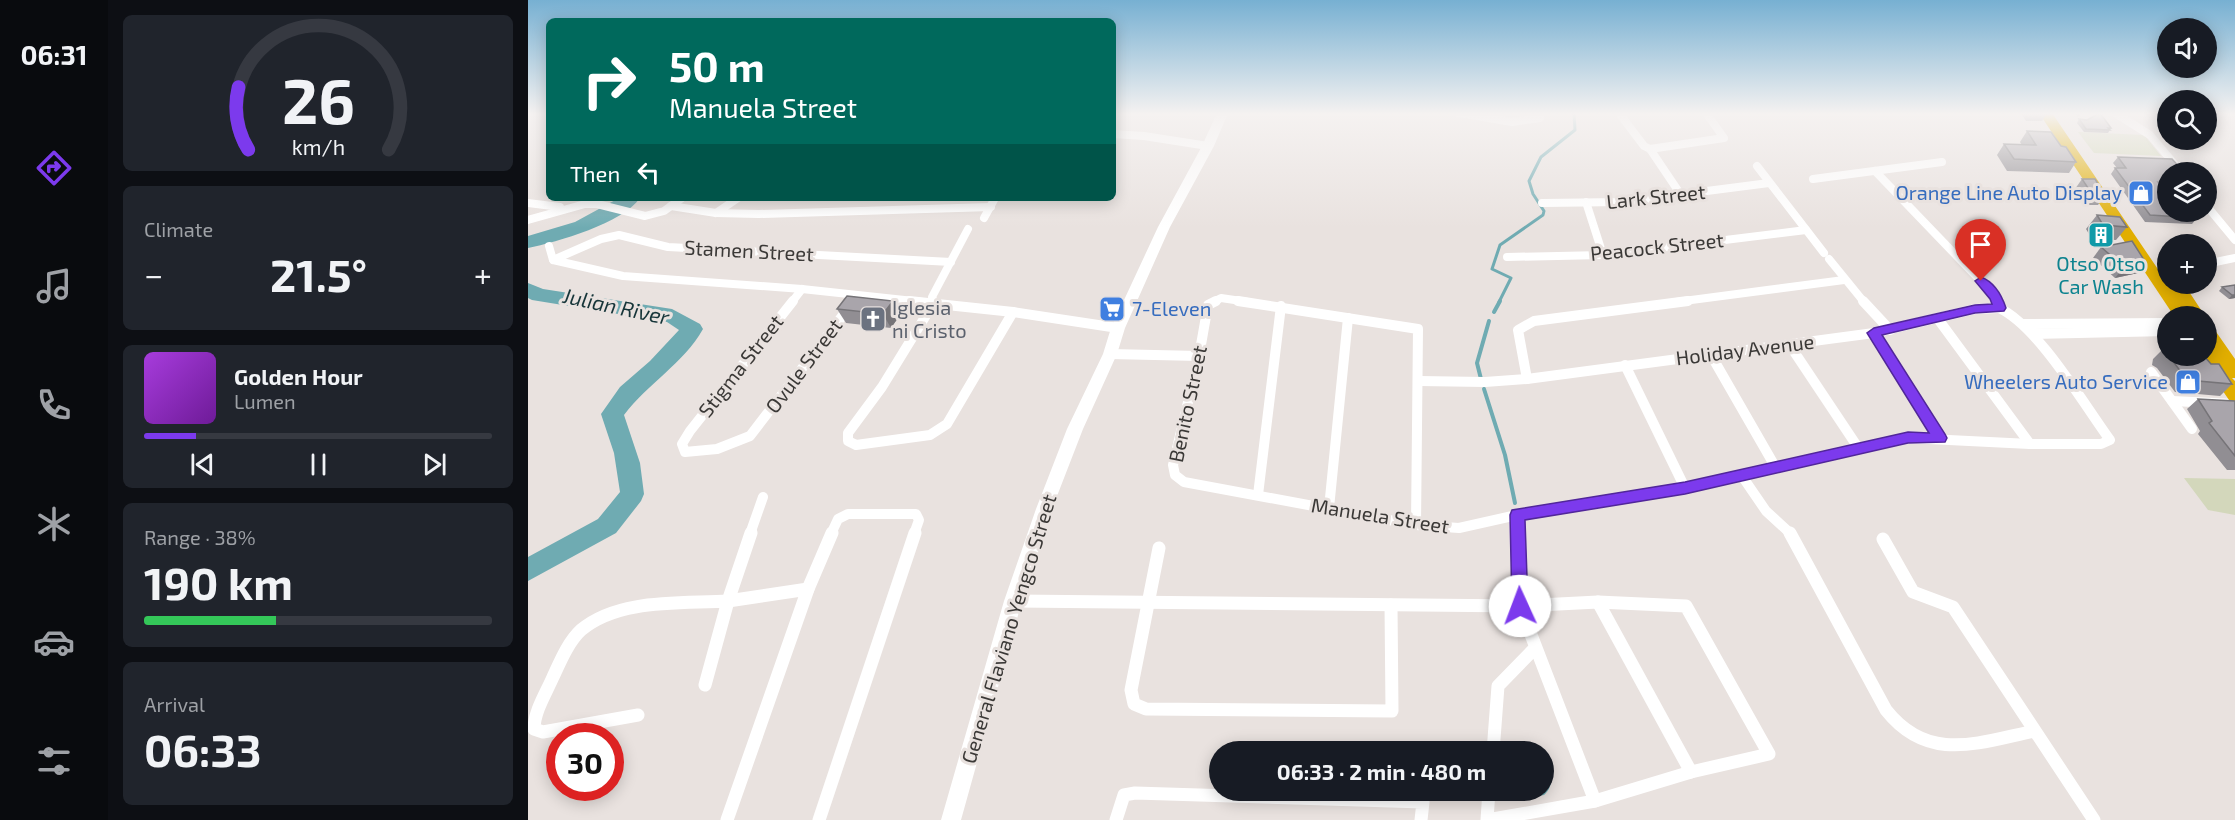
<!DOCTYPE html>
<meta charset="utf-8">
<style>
body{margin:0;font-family:"Exo 2",sans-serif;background:#20242c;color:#f1f3f6;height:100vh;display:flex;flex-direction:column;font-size:22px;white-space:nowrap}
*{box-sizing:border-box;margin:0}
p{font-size:20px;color:#9ea1a6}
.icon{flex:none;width:33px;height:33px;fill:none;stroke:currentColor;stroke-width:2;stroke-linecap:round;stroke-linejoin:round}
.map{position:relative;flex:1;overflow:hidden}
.side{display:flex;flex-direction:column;gap:15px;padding:15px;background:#0d0f14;width:420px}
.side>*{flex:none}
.top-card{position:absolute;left:18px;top:18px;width:570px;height:183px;border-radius:9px;box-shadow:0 3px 15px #0003;background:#00695c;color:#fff;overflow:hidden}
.fabs{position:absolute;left:1629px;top:18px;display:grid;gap:12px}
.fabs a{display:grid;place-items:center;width:60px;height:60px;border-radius:50%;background:#171b24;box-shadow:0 3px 15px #0003;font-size:30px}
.speed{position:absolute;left:18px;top:723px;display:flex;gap:12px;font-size:30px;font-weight:700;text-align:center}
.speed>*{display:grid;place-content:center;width:78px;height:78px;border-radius:50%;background:#171b24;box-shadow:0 3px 15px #0003;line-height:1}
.speed .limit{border:9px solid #d22;background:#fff;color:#111}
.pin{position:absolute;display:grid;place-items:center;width:51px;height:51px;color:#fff;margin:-62px -26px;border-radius:50% 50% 50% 0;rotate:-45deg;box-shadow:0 0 6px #0007}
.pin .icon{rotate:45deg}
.me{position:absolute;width:66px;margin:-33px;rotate:358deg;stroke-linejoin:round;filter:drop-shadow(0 0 4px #0008)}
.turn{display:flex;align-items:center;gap:21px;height:126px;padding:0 24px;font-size:27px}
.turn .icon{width:78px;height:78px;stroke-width:2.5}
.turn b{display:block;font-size:42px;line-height:51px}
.then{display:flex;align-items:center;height:57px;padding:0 24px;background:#0003;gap:12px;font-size:22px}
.big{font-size:45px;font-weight:700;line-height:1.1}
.side .tile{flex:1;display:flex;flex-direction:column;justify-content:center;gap:9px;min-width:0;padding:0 21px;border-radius:9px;background:#20242c}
.side .dial{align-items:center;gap:0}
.dial svg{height:156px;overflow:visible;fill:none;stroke:#363941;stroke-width:7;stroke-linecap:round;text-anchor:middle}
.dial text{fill:#f1f3f6;stroke:none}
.song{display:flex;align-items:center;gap:18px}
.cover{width:72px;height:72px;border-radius:9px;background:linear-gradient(135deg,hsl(280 70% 55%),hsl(280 70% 35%))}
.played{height:6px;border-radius:3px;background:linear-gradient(90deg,#7c3aed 15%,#363941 15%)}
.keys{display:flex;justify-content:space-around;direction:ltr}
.heat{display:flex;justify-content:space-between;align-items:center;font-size:33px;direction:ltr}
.charge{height:9px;border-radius:4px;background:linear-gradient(90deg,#34c759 38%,#363941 0)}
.trip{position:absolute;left:681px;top:741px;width:345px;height:60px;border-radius:30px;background:#171b24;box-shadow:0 3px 15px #0003;font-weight:700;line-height:60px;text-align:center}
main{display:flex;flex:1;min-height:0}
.menu{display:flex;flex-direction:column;width:108px;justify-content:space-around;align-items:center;background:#090b0e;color:#9ea1a6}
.menu .icon{width:42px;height:42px}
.menu .active{color:#7c3aed}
.menu b{font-size:27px;color:#f1f3f6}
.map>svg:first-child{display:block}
</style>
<main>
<nav class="menu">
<b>06:31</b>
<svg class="icon active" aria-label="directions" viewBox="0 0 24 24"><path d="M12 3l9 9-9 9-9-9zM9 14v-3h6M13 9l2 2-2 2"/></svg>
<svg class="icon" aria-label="music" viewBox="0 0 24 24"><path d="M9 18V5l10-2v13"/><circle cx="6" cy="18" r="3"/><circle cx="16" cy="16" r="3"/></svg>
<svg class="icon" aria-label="phone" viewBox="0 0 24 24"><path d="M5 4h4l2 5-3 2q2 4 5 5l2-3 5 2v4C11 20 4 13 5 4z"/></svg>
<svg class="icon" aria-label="climate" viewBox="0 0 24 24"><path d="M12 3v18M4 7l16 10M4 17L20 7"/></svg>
<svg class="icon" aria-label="car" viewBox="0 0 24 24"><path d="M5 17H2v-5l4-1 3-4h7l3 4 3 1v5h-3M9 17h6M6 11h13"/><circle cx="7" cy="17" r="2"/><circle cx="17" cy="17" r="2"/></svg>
<svg class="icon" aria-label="filters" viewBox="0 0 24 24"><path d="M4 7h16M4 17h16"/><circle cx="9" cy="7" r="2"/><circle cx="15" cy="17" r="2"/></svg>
</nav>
<section class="side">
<div class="tile dial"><svg viewBox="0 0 100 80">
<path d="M14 69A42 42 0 1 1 86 69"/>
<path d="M14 69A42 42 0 0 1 9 37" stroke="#7c3aed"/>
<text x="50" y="56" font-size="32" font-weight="700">26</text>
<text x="50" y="72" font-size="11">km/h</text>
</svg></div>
<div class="tile"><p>Climate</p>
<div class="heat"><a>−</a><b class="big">21.5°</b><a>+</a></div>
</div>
<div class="tile">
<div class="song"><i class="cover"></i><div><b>Golden Hour</b><p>Lumen</p></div></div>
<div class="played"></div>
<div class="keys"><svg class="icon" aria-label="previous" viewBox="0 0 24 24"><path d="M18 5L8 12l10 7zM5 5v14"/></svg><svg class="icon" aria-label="pause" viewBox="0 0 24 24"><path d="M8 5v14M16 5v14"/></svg><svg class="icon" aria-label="next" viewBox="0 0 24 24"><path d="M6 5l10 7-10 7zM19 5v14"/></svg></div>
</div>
<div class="tile"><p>Range · 38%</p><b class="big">190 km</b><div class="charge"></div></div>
<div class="tile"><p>Arrival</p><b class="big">06:33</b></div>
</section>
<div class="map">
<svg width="1707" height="820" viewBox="0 0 1707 820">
<rect width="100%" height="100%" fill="#e9e2df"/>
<g fill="#d3d7bb">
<path d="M 1550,132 L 1616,135 L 1633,156 L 1566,153 Z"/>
<path d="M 1656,478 L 1707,479 L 1707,515 L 1680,510 Z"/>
</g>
<path fill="#6fabb2" d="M 1016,766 L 1023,770 C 1025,778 1023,790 1016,795 L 990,800 L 975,795 L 972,791 L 1016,790 Z"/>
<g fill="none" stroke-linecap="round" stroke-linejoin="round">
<path stroke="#6fabb2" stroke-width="3" d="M 971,302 L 983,278 L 964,269 L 972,245 L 1015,215 L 1016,211 L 1005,194 L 1001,181 L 1013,157 L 1047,130 L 1046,113"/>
<g stroke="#6fabb2" stroke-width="4">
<path d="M 966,312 L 972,301"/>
<path d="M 953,379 L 949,363 L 961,321"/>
<path d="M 956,389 L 977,455 L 987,503"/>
</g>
<g fill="#6fabb2" fill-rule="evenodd">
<path d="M 91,198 L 112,198 C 95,223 29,242 0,248 L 0,236 L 47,222 Z"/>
<path d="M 0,283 L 15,289 L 144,309 L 172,324 L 175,329 C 156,363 119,384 96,415 L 112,463 L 116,494 L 113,501 L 88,533 L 0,581 L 0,557 L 70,519 L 92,492 L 86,453 L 73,414 L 92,387 L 122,361 L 151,330 L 139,322 L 4,300 L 0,298 Z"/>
</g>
<g stroke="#fff" stroke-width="8">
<path d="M 931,113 L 984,122 L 1012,118 L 1013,113"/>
<path d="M 1091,113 L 1116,146 L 1122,149 L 1153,195"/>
<path d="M 1587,113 L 1622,135 L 1653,172"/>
<path d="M 585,134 L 616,136 L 680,146"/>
<path d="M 1122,149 L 1196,138 L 1178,113"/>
<path d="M 1229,166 L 1296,253"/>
<path d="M 1347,171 L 1468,297 L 1469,302"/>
<path d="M 1285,179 L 1414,162"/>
<path d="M 1058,202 L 1075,255"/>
<path d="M 0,203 L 32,207"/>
<path d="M 1014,203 L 1093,202 L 1241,183"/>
<path d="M 1678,205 L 1707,240"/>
<path d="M 143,206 L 188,213 L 231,214 L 463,207"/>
<path d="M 188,213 L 210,198"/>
<path d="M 456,218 L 467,198"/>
<path d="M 0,220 L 57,204 L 69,204 L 117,216 L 136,211 L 154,198"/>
<path d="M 21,246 L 25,260 L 95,276 L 274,289 L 395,302"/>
<path d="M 979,257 L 1075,255 L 1278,230"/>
<path d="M 1301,259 L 1336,302"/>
<path d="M 25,260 L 73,239 L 91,235 L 140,247 L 423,262"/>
<path d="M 1678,264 L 1707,258"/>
<path d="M 1626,275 L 1640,272"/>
<path d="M 264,302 L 274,289"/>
<path d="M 405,302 L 404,297 L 440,229"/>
<path d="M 685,302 L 693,298 L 720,302"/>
<path d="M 1148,302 L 1316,280"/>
</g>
<g stroke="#fff" stroke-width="10">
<path d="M 265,301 L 162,431 L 154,444 L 157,452 L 189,449 L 222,436 L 322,306"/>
<path d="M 381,301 L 485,312 L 590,328"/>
<path d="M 405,301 L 405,304"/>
<path d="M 688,301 L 680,305 L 671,356 L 645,465 L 647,475 L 656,482 L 888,525"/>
<path d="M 710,301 L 890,329 L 888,525"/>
<path d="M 1160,301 L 1006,321 L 990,330 L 999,379 L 1346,333 L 1447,309 L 1471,308"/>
<path d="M 1335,301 L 1362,330"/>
<path d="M 405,304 L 354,387 L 320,433 L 320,441 L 328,445 L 402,435 L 419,424 L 485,312"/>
<path d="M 1410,319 L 1502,444"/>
<path d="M 1496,324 L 1640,323"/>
<path d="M 1346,333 L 1412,438"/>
<path d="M 1505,334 L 1640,331"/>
<path d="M 1261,344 L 1331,449"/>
<path d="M 582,354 L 671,356"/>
<path d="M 1183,355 L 1248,468"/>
<path d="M 1097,365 L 1157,488"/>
<path d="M 1623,372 L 1664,429"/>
<path d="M 891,381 L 957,382 L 999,379"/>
<path d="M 1644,401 L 1707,404"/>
<path d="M 1214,476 L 1238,511 L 1263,534"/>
<path d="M 730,495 L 753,306"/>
<path d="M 801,508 L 820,318"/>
<path d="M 989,515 L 990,534"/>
<path d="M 888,525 L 931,528 L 989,515 L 1157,488 L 1380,438 L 1502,444 L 1573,444 L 1582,440 C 1555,403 1510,326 1471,308 L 1469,301"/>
<path d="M 222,534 L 235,497"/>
<path d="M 303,534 L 310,519 L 320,514 L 388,514 L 391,520 L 386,534"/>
</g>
<g stroke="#fff" stroke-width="13">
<path d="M 223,533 L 200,601 L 280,589"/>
<path d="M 1262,533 L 1358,710 C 1400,763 1449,743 1506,731"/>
<path d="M 1355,539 L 1385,592 L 1425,607 L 1566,820"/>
<path d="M 631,548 L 603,690 L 606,704 L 618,709 L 864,711 L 863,605"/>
<path d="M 485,601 L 992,606 L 1067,801"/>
<path d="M 1070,602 L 1163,772"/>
<path d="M 110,715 L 15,732 L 6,729 C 6,712 18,693 25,677 C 32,662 40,642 53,630 C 91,598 154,604 200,601 L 177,685"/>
<path d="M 965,752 L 970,686 L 1007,648"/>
<path d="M 961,790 L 959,820 L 1067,801 L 1163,772 L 1241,754 L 1158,606 L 1070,602 L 992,606 L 990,533"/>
<path d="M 199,820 L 280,589 L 304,533"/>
<path d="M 291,820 L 387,533"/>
<path d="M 588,820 L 596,795 L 607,793 L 895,802 L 893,820"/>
</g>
<path fill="#fff" fill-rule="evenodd" d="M 689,113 L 700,113 L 686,146 L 642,227 L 597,328 L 589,354 L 555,429 L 524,509 L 494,601 L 433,820 L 413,820 L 476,601 L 508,509 L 539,429 L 575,354 L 583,328 L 630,227 L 674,146 Z"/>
<g fill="#e1ae00" fill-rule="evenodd">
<path d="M 1511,113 L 1524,113 L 1640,284 L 1645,290 L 1652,286 L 1658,287 L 1677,316 L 1646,316 Z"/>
<path d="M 1678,324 L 1684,326 L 1707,359 L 1707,378 L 1704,378 L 1707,381 L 1707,402 L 1701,400 L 1671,356 L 1678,356 L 1678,347 L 1681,348 L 1678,344 Z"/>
</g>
</g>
<g fill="#918e93">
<path d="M 1493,113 L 1519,113 L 1514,121 L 1498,121 Z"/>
<path d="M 1547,113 L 1553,113 L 1550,117 Z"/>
<path d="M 1551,119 L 1583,128 L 1580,133 L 1556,132 L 1549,123 Z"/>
<path d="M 1499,131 L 1533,146 L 1548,162 L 1541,173 L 1479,171 L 1469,155 L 1476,144 L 1494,145 L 1492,142 Z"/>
<path d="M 1590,157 L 1640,172 L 1640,188 L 1635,188 L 1640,212 L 1669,218 L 1664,224 L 1617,222 L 1583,174 L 1587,168 L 1589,168 L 1585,163 Z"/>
<path d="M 1554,179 L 1577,195 L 1570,205 L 1557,205 L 1547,189 Z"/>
<path d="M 1569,215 L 1599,227 L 1588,240 L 1564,239 L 1558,229 Z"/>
<path d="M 1573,247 L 1618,263 L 1610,273 L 1587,278 L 1565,258 Z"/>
<path d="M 1707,285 L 1707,298 L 1701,299 L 1691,291 L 1694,287 Z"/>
<path d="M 365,301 L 372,315 L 363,328 L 318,323 L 309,309 Z"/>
<path d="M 1637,347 L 1640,347 L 1640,356 L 1676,356 L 1683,364 L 1704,384 L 1692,396 L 1647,392 L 1629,368 L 1624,365 L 1625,359 Z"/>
<path d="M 1670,399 L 1707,401 L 1707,470 L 1699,470 L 1670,434 L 1672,431 L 1659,409 Z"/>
</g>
<g fill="#767478">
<path d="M 1618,263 L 1610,273 L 1587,278 L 1596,267 Z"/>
<path d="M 1704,295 L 1707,295 L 1707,298 L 1701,299 Z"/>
<path d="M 365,301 L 372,315 L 363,328 L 355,314 Z"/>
</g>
<g fill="#a9a5ab" stroke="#767478" stroke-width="1.5">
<path d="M 1572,113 L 1583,128 L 1580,128 L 1582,130 L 1558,129 L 1551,119 L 1559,120 Z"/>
<path d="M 1499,131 L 1523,132 L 1533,146 L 1538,147 L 1548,162 L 1486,159 L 1476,144 L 1508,145 Z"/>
<path d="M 1590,157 L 1644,159 L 1656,172 L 1640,172 L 1640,182 L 1630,182 L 1640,194 L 1640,212 L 1665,212 L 1669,218 L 1622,215 L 1587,168 L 1598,168 Z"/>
<path d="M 1554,179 L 1567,179 L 1577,195 L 1564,194 Z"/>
<path d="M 1569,215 L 1592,217 L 1599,227 L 1575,225 Z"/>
<path d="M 1604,241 L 1618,263 L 1596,267 L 1573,247 Z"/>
<path d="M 1707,285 L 1707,295 L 1704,295 L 1694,287 Z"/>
<path d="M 319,296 L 365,301 L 355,314 L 309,309 Z"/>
<path d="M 1637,347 L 1640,347 L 1640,355 L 1636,353 Z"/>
<path d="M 1641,356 L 1676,356 L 1683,364 L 1691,364 L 1704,384 L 1659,380 Z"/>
<path d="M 1670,399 L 1707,401 L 1707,456 L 1681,423 L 1684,421 Z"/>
</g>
<linearGradient id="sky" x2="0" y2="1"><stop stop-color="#77b0d2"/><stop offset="0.5" stop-color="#f5f2f1"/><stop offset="1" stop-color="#f5f2f1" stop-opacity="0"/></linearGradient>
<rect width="1707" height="228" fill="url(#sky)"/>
<path fill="#7c3aed" stroke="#51269a" stroke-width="1.5" d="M 1453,277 C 1466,282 1474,296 1478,308 L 1476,311 L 1447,313 L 1354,335 L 1417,434 L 1419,438 L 1417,442 L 1380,443 L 1157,494 L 997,520 L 1000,606 L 998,611 L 992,613 L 987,611 L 984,606 L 982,515 L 984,510 L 1157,482 L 1380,432 L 1401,433 L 1339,333 L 1346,328 L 1447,305 L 1464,304 L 1462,299 L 1447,281 Z"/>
<defs>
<g id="shop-square" transform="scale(1.35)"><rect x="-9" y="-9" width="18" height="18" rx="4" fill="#3f7fe0" stroke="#e9e2df"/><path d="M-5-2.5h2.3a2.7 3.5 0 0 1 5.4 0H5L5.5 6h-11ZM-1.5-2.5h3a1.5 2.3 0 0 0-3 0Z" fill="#fff"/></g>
<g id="building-square" transform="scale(1.35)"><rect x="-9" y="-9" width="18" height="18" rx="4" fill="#0f9aa8" stroke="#e9e2df"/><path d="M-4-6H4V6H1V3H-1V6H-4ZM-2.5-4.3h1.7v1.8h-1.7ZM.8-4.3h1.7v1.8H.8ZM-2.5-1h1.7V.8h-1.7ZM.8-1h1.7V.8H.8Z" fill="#fff"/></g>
<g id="supermarket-square" transform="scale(1.35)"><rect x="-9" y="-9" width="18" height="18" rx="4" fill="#3f7fe0" stroke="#e9e2df"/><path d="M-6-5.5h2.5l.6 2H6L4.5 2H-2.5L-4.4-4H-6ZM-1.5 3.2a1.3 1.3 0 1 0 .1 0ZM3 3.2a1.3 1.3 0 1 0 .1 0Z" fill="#fff"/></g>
<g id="church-square" transform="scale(1.35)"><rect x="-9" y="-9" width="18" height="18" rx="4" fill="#6b7280" stroke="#e9e2df"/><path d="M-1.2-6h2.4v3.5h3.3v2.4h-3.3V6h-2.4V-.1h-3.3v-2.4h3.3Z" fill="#fff"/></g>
</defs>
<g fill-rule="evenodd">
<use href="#shop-square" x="1613" y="193"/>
<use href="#building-square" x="1573" y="235"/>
<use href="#supermarket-square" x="584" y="309"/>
<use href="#church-square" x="345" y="319"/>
<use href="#shop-square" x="1660" y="382"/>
</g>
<g text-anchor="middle" stroke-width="6" stroke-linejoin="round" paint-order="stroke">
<g font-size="20" fill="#366cbe" stroke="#e9e2df" text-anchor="end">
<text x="1594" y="200">Orange Line Auto Display</text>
<text x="604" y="316" text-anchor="start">7-Eleven</text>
<text x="1640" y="389">Wheelers Auto Service</text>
</g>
<g font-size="20" fill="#3b3937" stroke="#e9e2df">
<text transform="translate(1128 197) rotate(-6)" y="7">Lark Street</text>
<text transform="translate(1129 247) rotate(-6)" y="7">Peacock Street</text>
<text transform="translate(221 251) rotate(3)" y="7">Stamen Street</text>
<text transform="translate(1217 350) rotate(-7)" y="7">Holiday Avenue</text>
<text transform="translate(213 366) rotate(-52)" y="7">Stigma Street</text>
<text transform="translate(276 366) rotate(-53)" y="7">Ovule Street</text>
<text transform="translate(660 404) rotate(-78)" y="7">Benito Street</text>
<text transform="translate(852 516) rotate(9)" y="7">Manuela Street</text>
<text transform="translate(481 629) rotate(-73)" y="7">General Flaviano Yengco Street</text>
</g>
<g font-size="20" fill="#0d838f" stroke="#e9e2df">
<text x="1573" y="271">Otso Otso<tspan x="1573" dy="23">Car Wash</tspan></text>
</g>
<g font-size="20" fill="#5b616d" stroke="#e9e2df" text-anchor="start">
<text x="364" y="315">Iglesia<tspan x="364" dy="23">ni Cristo</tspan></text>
</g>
<g font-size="21" font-style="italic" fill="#163539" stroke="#e9e2df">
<text transform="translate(88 307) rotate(12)" y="7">Julian River</text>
</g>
</g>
</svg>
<div class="fabs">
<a><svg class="icon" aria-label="sound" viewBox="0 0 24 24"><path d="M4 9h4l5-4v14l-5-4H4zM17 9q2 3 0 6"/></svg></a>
<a><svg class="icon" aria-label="search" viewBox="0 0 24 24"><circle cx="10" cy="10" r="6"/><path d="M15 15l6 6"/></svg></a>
<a><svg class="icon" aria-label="layers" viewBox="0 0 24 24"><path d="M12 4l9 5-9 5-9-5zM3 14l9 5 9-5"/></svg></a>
<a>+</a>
<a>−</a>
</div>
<div class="speed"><div class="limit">30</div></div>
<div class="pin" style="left:1453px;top:281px;background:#d93025"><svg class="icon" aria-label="arrive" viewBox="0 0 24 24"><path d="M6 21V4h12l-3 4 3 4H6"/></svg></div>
<svg class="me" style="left:992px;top:606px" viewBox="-20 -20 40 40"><circle r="19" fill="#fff"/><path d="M0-13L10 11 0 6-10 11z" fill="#7c3aed"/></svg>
<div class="trip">06:33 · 2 min · 480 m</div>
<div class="top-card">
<div class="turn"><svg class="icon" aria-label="right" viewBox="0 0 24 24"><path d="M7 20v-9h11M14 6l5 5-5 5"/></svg><div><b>50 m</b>Manuela Street</div></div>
<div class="then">Then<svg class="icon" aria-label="left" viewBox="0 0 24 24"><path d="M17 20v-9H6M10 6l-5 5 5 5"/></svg></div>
</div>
</div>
</main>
